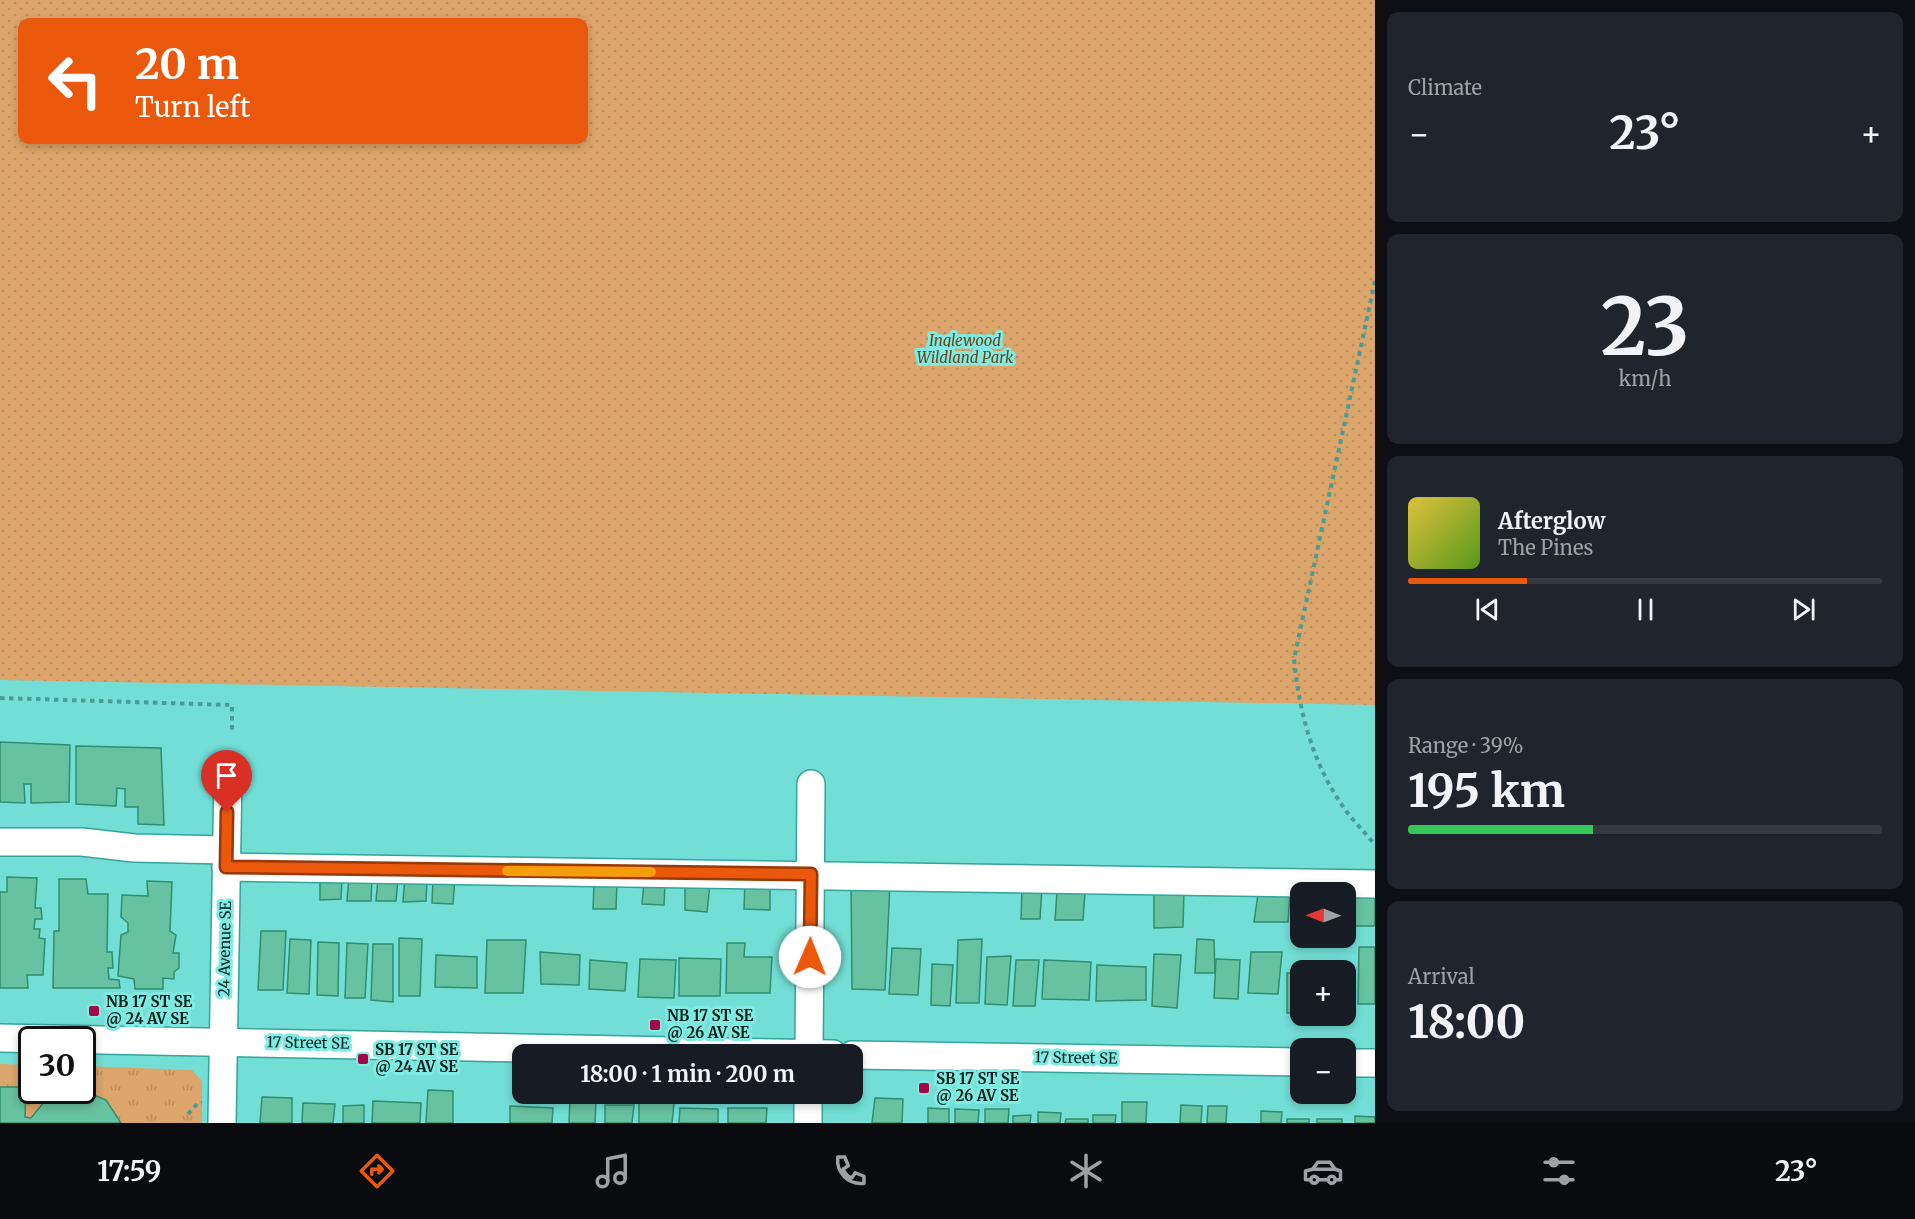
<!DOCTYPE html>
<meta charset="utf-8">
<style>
body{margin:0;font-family:Merriweather,serif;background:#20242c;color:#f1f3f6;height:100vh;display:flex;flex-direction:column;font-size:22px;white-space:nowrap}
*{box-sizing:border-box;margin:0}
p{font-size:20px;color:#9ea1a6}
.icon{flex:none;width:33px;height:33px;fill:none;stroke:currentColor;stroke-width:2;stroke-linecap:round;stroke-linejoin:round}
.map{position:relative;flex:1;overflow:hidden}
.details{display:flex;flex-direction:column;gap:12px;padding:12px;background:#0d0f14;width:540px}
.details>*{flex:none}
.banner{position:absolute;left:18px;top:18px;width:570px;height:126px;border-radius:12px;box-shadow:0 3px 9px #0003;background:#ea580c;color:#fff;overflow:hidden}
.needle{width:39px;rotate:271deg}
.buttons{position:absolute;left:1290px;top:882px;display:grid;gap:12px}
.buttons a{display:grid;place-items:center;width:66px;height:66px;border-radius:12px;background:#171b24;box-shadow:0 3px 9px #0003;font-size:30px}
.speed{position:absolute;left:18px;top:1026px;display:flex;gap:12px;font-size:30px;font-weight:700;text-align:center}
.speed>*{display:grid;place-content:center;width:78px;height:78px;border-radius:50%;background:#171b24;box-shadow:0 3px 9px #0003;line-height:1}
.speed .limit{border:3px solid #111;border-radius:9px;background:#fff;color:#111}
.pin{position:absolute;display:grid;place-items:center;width:51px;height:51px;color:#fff;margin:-62px -26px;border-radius:50% 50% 50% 0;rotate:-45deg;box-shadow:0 0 6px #0007}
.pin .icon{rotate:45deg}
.me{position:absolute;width:66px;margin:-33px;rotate:1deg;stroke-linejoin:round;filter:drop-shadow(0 0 4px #0008)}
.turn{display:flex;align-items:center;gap:21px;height:126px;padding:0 18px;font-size:27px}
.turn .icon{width:78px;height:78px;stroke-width:2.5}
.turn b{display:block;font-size:42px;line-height:51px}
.big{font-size:45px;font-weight:700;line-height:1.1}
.details .tile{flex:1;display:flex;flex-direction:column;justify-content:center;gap:9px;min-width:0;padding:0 21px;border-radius:12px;background:#20242c}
.details .dial{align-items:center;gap:0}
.dial b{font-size:78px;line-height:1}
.song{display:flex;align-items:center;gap:18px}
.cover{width:72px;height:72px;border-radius:9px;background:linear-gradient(135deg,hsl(50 70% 55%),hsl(90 70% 35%))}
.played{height:6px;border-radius:3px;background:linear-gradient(90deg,#ea580c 25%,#363941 25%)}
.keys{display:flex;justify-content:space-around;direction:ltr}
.heat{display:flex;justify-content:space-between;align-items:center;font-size:33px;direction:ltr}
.charge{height:9px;border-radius:4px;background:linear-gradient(90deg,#34c759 39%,#363941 0)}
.trip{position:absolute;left:512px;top:1044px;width:351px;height:60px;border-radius:12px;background:#171b24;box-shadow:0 3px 9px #0003;font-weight:700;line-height:60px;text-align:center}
.menu{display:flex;height:96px;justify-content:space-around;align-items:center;background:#090b0e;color:#9ea1a6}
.menu .icon{width:42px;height:42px}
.menu .active{color:#ea580c}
.menu b{font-size:27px;color:#f1f3f6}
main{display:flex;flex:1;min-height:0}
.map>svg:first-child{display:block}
</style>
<main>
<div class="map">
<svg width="1375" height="1123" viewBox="0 0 1375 1123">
<defs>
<pattern id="grass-dots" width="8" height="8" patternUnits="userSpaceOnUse" patternTransform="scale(1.5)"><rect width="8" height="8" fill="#dba56b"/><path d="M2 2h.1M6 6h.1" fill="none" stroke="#ba8e5c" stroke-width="1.8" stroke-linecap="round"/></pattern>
<pattern id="park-tufts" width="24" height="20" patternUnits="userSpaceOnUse" patternTransform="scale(1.5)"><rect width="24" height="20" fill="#dba56b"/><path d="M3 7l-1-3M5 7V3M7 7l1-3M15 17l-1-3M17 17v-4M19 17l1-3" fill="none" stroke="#ba8e5c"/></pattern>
</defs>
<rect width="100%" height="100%" fill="#72ded5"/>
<path fill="url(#grass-dots)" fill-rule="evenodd" d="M 0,0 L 1375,0 L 1375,705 L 0,680 ZM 22,22 L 584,22 L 584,140 L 22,140 Z"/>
<path fill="url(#park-tufts)" d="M 0,1064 L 31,1065 L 32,1090 L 82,1090 L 83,1066 L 192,1070 L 202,1081 L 202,1123 L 0,1123 Z"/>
<g fill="#67c2a1" stroke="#2e8e6f" stroke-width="1.5">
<path d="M 0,742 L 70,745 L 69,802 L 31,803 L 31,784 L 24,784 L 25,803 L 0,802 Z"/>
<path d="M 76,746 L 161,748 L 164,825 L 138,824 L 138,807 L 125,807 L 125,789 L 117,788 L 116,806 L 76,804 Z"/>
<path d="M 7,877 L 37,878 L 35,908 L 41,908 L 42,919 L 35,919 L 34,929 L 40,929 L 39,938 L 45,939 L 43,975 L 27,975 L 28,988 L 0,988 L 0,892 L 7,892 Z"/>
<path d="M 320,877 L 342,878 L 341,899 L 320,900 Z"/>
<path d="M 349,877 L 372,878 L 371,901 L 347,901 Z"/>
<path d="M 405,877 L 427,880 L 426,901 L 403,902 Z"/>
<path d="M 378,878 L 398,878 L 396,901 L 376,901 Z"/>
<path d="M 455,878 L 453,904 L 432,903 L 433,879 Z"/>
<path d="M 59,879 L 86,879 L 88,894 L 108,894 L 107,952 L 112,952 L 113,968 L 108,968 L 109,979 L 119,980 L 120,988 L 53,988 L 54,931 L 59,931 Z"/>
<path d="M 147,881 L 172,882 L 170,931 L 176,935 L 173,953 L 179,953 L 179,968 L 174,972 L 174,979 L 163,978 L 163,989 L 135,989 L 134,979 L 118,976 L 121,935 L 128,932 L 128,923 L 121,917 L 122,895 L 148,896 Z"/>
<path d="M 745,881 L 770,883 L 770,910 L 744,909 Z"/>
<path d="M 851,881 L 890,883 L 885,990 L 852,989 Z"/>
<path d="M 594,882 L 617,883 L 616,909 L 593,909 Z"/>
<path d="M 644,883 L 665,884 L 664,905 L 642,904 Z"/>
<path d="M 685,884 L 710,884 L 707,912 L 685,910 Z"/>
<path d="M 1042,887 L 1040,919 L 1021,919 L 1022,888 Z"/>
<path d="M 1154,889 L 1184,890 L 1183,927 L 1154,928 Z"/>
<path d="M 1057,892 L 1085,892 L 1083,920 L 1055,920 Z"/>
<path d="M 1258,894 L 1290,894 L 1288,922 L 1254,922 Z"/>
<path d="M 1353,896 L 1375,896 L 1375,926 L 1352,926 Z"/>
<path d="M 261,931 L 286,931 L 283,990 L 258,990 Z"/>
<path d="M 399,938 L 422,939 L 420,996 L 399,996 Z"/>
<path d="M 290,939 L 311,940 L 309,994 L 287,993 Z"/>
<path d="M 982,939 L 979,1003 L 956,1003 L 958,940 Z"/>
<path d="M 1197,939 L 1214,940 L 1215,973 L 1195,973 Z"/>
<path d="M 487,940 L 526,940 L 523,993 L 485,993 Z"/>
<path d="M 318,942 L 339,943 L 338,996 L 317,995 Z"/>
<path d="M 347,943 L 368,944 L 365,998 L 345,998 Z"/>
<path d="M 727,943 L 745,943 L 744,957 L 772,957 L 770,993 L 726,993 Z"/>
<path d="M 373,944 L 393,944 L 393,1002 L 371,1000 Z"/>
<path d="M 1359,947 L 1375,947 L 1375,1004 L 1358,1004 Z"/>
<path d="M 892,948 L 921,949 L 918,995 L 889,994 Z"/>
<path d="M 540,952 L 580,955 L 579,985 L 541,984 Z"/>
<path d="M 1251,952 L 1282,952 L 1278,994 L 1248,993 Z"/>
<path d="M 1154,954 L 1181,955 L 1177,1008 L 1152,1006 Z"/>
<path d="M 436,955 L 477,957 L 477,988 L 435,987 Z"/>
<path d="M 1011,956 L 1007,1005 L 985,1004 L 987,957 Z"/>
<path d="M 679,958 L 721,959 L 720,996 L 679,996 Z"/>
<path d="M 640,959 L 676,960 L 674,998 L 638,997 Z"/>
<path d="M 1216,959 L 1240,960 L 1238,999 L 1214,998 Z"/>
<path d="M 590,960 L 627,963 L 625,991 L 589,989 Z"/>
<path d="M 1016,960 L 1039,960 L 1035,1006 L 1013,1006 Z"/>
<path d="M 1044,960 L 1091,962 L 1089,1000 L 1042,999 Z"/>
<path d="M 932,964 L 953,965 L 950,1006 L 931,1005 Z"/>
<path d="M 1097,965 L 1146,967 L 1146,1000 L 1096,1001 Z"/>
<rect x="1287" y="973" width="13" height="40"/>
<rect x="1346" y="993" width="4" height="12"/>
<path d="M 0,1087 L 26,1087 L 25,1117 L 31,1118 L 48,1097 L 62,1091 L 82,1090 L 106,1100 L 121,1123 L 0,1123 Z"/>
<path d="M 428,1090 L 453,1091 L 453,1123 L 426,1123 Z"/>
<path d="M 262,1097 L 292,1098 L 292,1123 L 260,1123 Z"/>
<path d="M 570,1098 L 596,1100 L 595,1123 L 569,1123 Z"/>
<path d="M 875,1098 L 903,1099 L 902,1123 L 872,1123 Z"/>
<path d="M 373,1101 L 421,1103 L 420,1123 L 372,1123 Z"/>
<path d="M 1122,1102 L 1147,1102 L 1146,1123 L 1122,1123 Z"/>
<path d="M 303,1103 L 335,1104 L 333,1123 L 302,1123 Z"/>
<path d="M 639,1103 L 674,1103 L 672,1123 L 639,1123 Z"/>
<path d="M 364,1105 L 364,1123 L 343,1123 L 343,1106 Z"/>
<path d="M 605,1105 L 634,1105 L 632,1123 L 605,1123 Z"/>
<path d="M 1181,1105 L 1202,1106 L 1201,1123 L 1180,1123 Z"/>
<path d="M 510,1106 L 553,1108 L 552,1123 L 510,1123 Z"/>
<path d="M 1208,1106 L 1227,1106 L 1226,1123 L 1207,1123 Z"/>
<path d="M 680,1108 L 718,1109 L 718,1123 L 679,1123 Z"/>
<path d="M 728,1108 L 767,1108 L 766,1123 L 728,1123 Z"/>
<path d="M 928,1108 L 949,1109 L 949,1123 L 928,1123 Z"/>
<path d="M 955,1109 L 979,1110 L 978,1123 L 955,1123 Z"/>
<path d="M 985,1109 L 1009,1109 L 1008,1123 L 985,1123 Z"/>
<path d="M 1261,1111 L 1282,1112 L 1281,1123 L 1261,1123 Z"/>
<path d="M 1038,1112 L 1061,1113 L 1060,1123 L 1038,1123 Z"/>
<path d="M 1031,1115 L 1030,1123 L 1013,1123 L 1013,1116 Z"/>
<path d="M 1093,1115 L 1116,1115 L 1115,1123 L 1093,1123 Z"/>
<path d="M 1355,1116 L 1375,1117 L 1375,1123 L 1355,1123 Z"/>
<path d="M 1066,1119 L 1088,1119 L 1088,1123 L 1065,1123 Z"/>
<rect x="1287" y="1119" width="22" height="4"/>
<rect x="1317" y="1119" width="25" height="4"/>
</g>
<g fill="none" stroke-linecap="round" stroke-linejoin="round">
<g stroke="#32a59d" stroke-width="30">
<g id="minor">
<path d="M 0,842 L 82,842 L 134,848 L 226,850"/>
<path d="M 226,867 L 1375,884"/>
<path d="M 0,1038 L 833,1054"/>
<path d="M 809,1054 L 811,784"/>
<path d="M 852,1055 L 1300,1062"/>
<path d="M 1346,1063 L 1375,1063"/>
<path d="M 222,1123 L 228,774"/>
<path d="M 808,1123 L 808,1094"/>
</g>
</g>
<g stroke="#4a9c95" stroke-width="4" stroke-dasharray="4.5 4.5" stroke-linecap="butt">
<path d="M 1375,281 L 1294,659 C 1299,709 1311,759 1340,802 C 1349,817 1364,831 1375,845"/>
<path d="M 0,698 L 232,705 L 232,733"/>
<path d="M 188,1114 L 197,1104"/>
</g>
<use href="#minor" stroke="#fff" stroke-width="27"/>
</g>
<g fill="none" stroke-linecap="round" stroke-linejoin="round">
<g stroke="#983908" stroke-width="15">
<path id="route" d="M 227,812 L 226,867 L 811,874 L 810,957"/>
</g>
<use href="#route" stroke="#ea580c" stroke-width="10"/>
<path stroke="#f59e0b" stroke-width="10" d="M 507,871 L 651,872"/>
</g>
<g fill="#a20845" stroke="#80ebe2" stroke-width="2">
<rect x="88" y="1005" width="12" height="12" rx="3"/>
<rect x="649" y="1019" width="12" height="12" rx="3"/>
<rect x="357" y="1053" width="12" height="12" rx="3"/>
<rect x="918" y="1082" width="12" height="12" rx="3"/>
</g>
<g text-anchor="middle" stroke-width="6" stroke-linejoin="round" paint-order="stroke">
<g font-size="15" font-style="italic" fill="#69451b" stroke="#80ebe2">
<text x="965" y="346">Inglewood<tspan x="965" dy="17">Wildland Park</tspan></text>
</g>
<g font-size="15" fill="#00221f" stroke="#80ebe2">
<text transform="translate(225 949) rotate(-89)" y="5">24 Avenue SE</text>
<text transform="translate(308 1043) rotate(1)" y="5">17 Street SE</text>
<text transform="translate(1076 1058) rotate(1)" y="5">17 Street SE</text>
</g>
<g font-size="15" font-weight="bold" fill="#00221f" stroke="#80ebe2" text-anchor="start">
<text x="106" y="1007">NB 17 ST SE<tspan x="106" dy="17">@ 24 AV SE</tspan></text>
<text x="667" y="1021">NB 17 ST SE<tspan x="667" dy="17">@ 26 AV SE</tspan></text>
<text x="375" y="1055">SB 17 ST SE<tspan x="375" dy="17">@ 24 AV SE</tspan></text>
<text x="936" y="1084">SB 17 ST SE<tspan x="936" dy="17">@ 26 AV SE</tspan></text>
</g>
</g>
</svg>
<div class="buttons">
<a><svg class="needle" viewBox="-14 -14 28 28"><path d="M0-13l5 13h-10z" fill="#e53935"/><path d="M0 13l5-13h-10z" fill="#9ea1a6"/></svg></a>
<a>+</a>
<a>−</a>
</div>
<div class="speed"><div class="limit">30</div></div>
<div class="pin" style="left:227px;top:812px;background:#d93025"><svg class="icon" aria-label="arrive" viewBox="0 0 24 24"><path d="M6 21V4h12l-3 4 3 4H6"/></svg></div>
<svg class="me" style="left:810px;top:957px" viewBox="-20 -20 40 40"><circle r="19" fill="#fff"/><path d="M0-13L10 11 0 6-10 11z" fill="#ea580c"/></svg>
<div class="trip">18:00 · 1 min · 200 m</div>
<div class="banner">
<div class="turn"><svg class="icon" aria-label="left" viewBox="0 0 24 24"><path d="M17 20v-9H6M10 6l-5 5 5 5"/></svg><div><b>20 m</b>Turn left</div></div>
</div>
</div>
<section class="details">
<div class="tile"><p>Climate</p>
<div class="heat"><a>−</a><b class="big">23°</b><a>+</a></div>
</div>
<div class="tile dial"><b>23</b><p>km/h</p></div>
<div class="tile">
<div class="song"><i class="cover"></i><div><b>Afterglow</b><p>The Pines</p></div></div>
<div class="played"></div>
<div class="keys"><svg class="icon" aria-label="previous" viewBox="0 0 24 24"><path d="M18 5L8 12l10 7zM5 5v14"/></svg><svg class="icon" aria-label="pause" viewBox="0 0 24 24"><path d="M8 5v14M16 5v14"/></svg><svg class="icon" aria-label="next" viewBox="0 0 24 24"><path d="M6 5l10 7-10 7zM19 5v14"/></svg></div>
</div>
<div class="tile"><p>Range · 39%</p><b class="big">195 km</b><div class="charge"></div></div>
<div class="tile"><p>Arrival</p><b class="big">18:00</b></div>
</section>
</main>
<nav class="menu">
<b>17:59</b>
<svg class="icon active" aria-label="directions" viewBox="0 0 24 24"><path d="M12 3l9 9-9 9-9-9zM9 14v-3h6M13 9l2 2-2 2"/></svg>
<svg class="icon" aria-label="music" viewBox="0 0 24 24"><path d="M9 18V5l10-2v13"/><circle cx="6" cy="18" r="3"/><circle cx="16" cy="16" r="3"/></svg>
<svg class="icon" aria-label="phone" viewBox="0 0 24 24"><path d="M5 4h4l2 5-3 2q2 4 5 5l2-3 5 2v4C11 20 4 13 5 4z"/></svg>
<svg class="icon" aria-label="climate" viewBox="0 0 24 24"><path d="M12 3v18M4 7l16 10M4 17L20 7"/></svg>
<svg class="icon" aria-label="car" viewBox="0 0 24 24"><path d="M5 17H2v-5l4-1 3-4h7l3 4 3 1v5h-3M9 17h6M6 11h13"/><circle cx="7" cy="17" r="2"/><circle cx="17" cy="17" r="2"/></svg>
<svg class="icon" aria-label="filters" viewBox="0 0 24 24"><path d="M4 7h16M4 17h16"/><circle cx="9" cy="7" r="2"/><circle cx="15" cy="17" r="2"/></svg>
<b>23°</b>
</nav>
